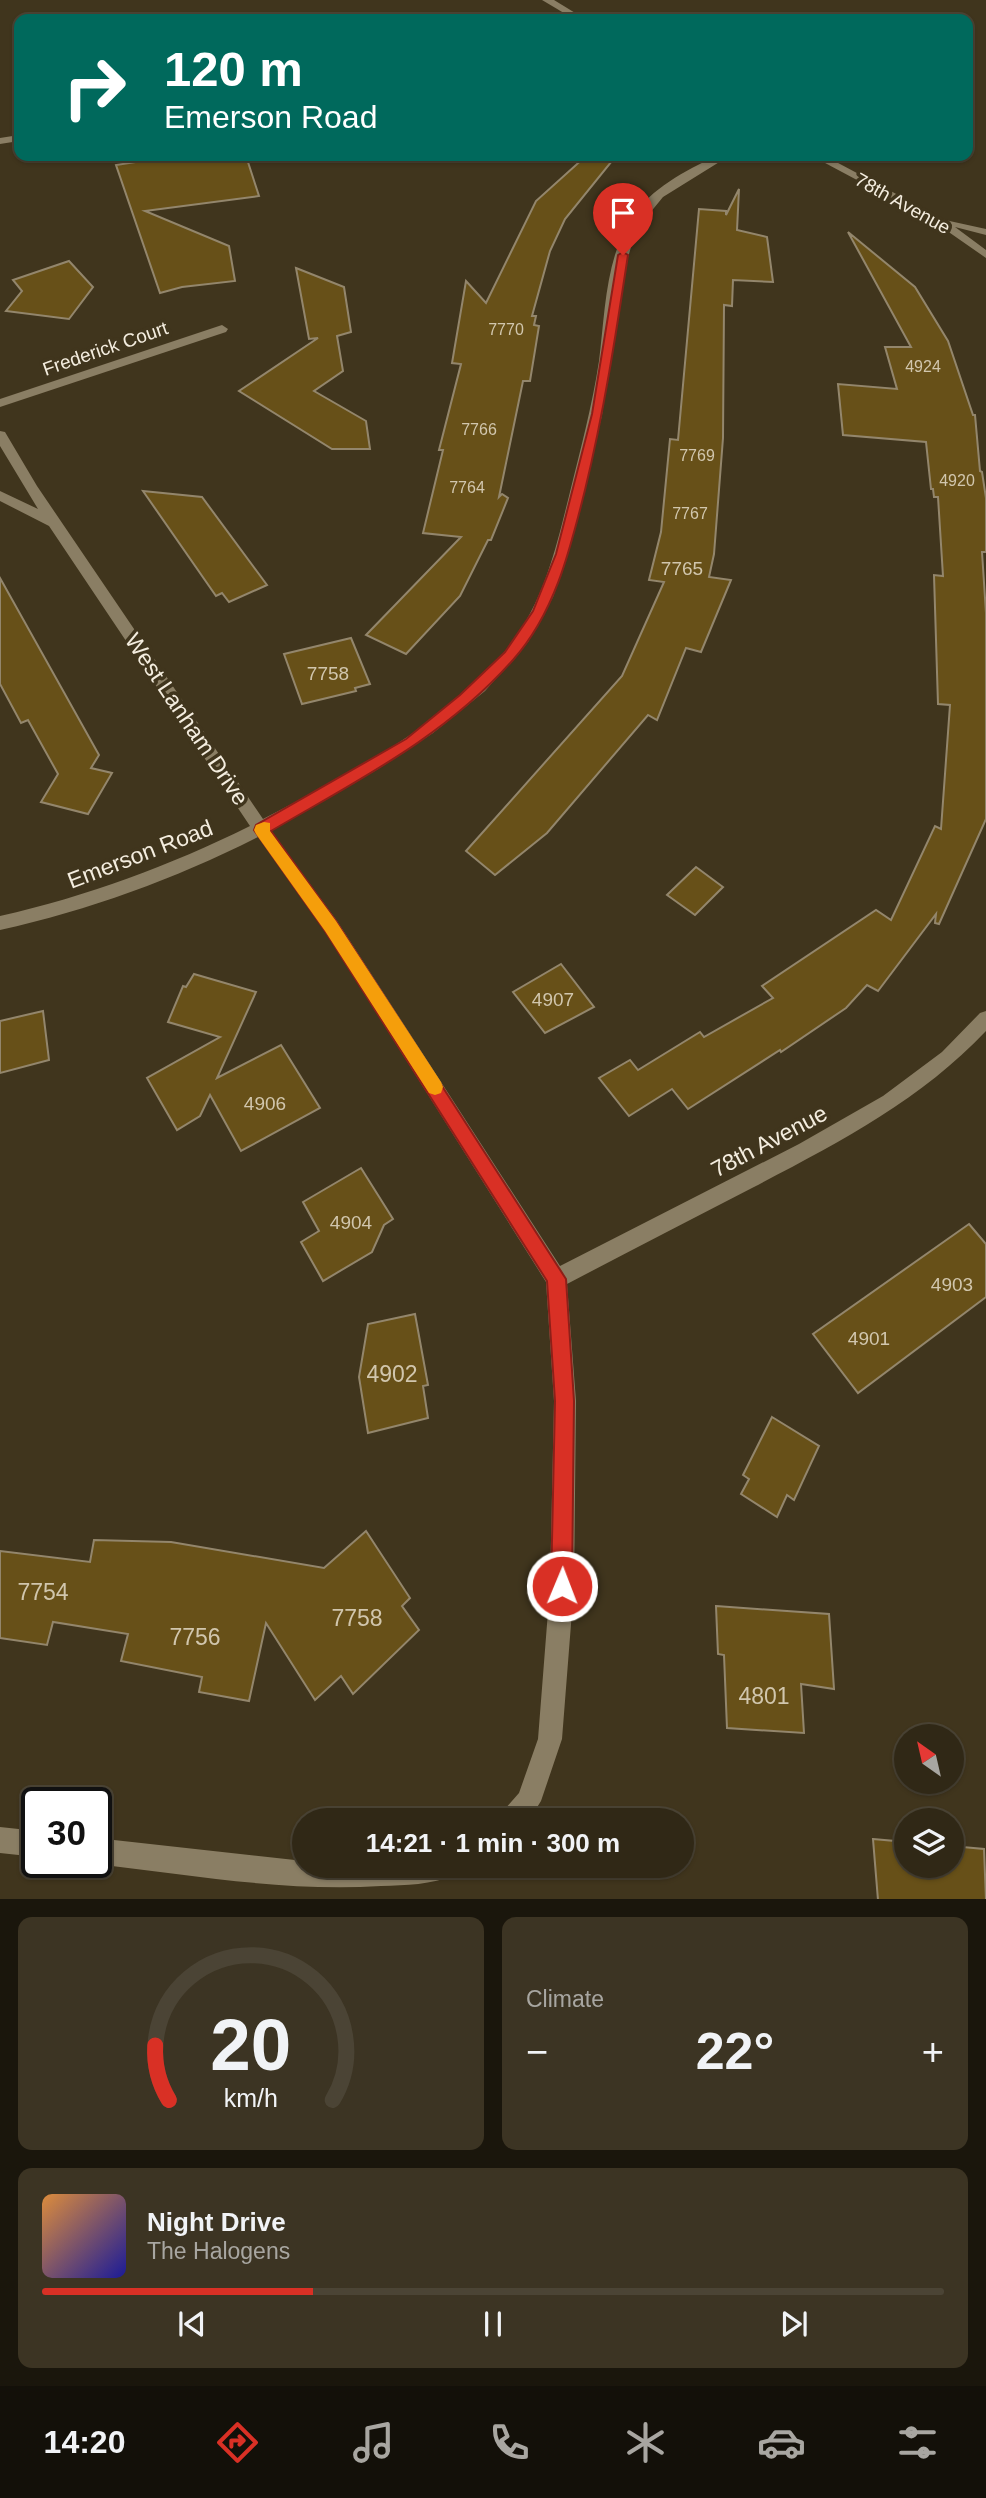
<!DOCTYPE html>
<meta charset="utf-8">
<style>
body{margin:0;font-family:Helvetica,sans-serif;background:#3c3423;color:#f1f3f6;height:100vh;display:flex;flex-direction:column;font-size:26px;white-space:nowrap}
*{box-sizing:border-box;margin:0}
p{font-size:23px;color:#a8a6a1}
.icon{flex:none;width:38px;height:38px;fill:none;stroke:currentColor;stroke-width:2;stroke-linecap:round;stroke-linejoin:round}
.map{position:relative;height:1899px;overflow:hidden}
.drawer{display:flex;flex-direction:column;gap:18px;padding:18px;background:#1a160c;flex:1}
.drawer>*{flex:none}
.banner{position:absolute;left:14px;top:14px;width:959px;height:147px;border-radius:14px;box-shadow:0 2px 5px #0004,0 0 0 2px #4b4435;background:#00695c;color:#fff;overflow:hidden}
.needle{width:46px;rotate:326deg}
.buttons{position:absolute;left:894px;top:1724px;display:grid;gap:14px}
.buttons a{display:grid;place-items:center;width:70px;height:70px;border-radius:50%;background:#302816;box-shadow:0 2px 5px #0004,0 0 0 2px #4b4435;font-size:35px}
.speed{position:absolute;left:21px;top:1787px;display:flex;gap:14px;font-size:35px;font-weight:700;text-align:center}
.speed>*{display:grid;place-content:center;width:91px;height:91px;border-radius:50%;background:#302816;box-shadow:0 2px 5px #0004,0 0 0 2px #4b4435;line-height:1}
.speed .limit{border:4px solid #111;border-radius:10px;background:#fff;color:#111}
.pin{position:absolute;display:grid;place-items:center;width:60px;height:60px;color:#fff;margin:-72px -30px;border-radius:50% 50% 50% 0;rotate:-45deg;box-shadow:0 0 7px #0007}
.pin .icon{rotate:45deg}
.me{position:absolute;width:77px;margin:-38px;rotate:1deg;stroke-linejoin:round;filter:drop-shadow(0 0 5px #0008)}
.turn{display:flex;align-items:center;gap:24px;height:147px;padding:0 35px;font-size:32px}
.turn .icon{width:91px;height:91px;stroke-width:2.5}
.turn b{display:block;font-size:49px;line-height:60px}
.big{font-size:52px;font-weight:700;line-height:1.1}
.drawer .tile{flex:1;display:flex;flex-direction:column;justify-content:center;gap:10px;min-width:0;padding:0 24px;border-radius:14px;background:#3c3423}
.drawer .dial{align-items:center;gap:0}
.dial svg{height:182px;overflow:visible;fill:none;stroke:#4b4435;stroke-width:7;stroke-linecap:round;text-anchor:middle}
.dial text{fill:#f1f3f6;stroke:none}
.song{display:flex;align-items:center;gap:21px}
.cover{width:84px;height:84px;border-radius:10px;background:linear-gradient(135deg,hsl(30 70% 55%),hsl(240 70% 35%))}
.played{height:7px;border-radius:4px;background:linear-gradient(90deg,#d93025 30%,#4b4435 30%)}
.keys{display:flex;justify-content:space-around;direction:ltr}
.heat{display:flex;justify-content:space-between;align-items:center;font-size:38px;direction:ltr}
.drawer .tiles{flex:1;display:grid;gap:18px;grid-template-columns:1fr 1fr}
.tile:last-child{grid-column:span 2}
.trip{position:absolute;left:292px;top:1808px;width:402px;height:70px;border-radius:35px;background:#302816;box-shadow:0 2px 5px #0004,0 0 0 2px #4b4435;font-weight:700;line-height:70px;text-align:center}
.tabs{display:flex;height:112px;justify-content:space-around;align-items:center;background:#131009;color:#a8a6a1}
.tabs .icon{width:49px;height:49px}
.tabs .current{color:#d93025}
.tabs b{font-size:32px;color:#f1f3f6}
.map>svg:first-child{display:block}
</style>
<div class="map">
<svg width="986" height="1900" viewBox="0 0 986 1900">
<rect width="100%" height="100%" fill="#40351d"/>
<g fill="#675018" stroke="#93866c" stroke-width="2">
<path d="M 175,156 L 246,156 L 259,196 L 145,211 L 229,246 L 235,281 L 182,287 L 160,293 L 116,165 Z"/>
<path d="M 586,156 L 616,156 L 565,219 L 550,251 L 532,316 L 536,316 L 534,325 L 539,326 L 530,381 L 523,381 L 499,497 L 502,494 L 508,498 L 491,540 L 488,540 L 460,596 L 406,654 L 366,635 L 461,537 L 423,533 L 443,450 L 439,450 L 461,364 L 452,363 L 466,281 L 486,303 L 536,201 Z"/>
<path d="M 739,189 L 737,230 L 767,237 L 773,282 L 733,280 L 732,306 L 724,305 L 723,438 L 714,554 L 709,577 L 731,580 L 701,652 L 686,648 L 657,720 L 648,715 L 547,833 L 495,875 L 466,851 L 622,676 L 664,582 L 649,580 L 661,532 L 670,439 L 678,440 L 699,209 L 726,211 L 726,215 Z"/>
<path d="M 848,232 L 915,287 L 948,341 L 973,415 L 975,415 L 980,471 L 982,472 L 986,498 L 986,552 L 982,552 L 986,613 L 986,819 L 939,924 L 935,923 L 936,914 L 878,991 L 867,985 L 846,1008 L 781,1052 L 780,1050 L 688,1109 L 672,1089 L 629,1116 L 599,1078 L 630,1060 L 638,1070 L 700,1032 L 704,1037 L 773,998 L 762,986 L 876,910 L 891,920 L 935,826 L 941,829 L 950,705 L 938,704 L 934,575 L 943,576 L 938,497 L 934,497 L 933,489 L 931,489 L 926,442 L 843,435 L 838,384 L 897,389 L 885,347 L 911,347 Z"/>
<path d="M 69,261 L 93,287 L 69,319 L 6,311 L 22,291 L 13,280 Z"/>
<path d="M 296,268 L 344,287 L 351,332 L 337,336 L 343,371 L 314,391 L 366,421 L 370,449 L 332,449 L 239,391 L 318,338 L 309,339 Z"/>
<path d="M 143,491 L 202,497 L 267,585 L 229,602 L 222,593 L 216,596 Z"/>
<path d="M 0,578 L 99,755 L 91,768 L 112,773 L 88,814 L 41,802 L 58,774 L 28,720 L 21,723 L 0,684 Z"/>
<path d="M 351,638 L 370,684 L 355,688 L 356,691 L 302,704 L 284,654 Z"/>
<path d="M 696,867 L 723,887 L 695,915 L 667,895 Z"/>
<path d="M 561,964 L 594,1007 L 545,1033 L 513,992 Z"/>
<path d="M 194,974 L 256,992 L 217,1078 L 281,1045 L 320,1108 L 241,1151 L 210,1095 L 200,1116 L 177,1130 L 147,1078 L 220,1037 L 168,1022 L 183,986 L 186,987 Z"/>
<path d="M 43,1011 L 49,1060 L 0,1073 L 0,1021 Z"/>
<path d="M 361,1168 L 393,1219 L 384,1225 L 372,1252 L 323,1281 L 301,1242 L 319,1231 L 303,1202 Z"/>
<path d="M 969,1224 L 986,1244 L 986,1297 L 858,1393 L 813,1334 Z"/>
<path d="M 415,1314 L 428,1385 L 423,1386 L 428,1418 L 368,1433 L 359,1377 L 368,1324 Z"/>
<path d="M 772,1417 L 819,1446 L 794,1500 L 787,1495 L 777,1517 L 741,1494 L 749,1479 L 743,1475 Z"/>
<path d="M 366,1531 L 410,1598 L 402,1606 L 419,1630 L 353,1694 L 341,1676 L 315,1700 L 266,1623 L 249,1701 L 199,1692 L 202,1677 L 121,1661 L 128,1634 L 53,1622 L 47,1645 L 0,1638 L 0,1551 L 90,1562 L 94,1540 L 171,1542 L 324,1568 Z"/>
<path d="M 716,1606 L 829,1614 L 834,1689 L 801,1684 L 804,1733 L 727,1728 L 724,1655 L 718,1654 Z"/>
<path d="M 873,1839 L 906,1842 L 906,1866 L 952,1866 L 952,1846 L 984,1849 L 986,1900 L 878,1900 Z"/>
</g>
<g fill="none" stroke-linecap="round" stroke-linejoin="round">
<g fill="#8a7e64" fill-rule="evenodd">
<path d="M 542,0 L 554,0 L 585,19 L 574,19 Z"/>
<path d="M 19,135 L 19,141 L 0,144 L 0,138 Z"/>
<path d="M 716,156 L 729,156 L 663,197 L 636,230 L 622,278 L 602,415 L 572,540 L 553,597 L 528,642 L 485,691 L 433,733 L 378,769 L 271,831 L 337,921 L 560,1266 L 799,1144 L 883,1096 L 942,1052 L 980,1013 L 986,1011 L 986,1031 C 920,1101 836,1144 752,1188 C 690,1220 628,1252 567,1284 L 576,1401 L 574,1586 L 562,1739 L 541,1801 L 529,1820 L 499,1820 L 503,1811 L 519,1793 L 538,1739 L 550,1586 L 554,1401 L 546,1282 L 325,931 L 258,837 C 175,879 90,910 0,930 L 0,916 C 88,896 169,866 250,826 L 49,526 L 0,501 L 0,491 L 38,509 L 0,446 L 0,431 L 5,432 L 37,486 L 263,819 C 351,773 461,717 518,634 C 546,592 557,544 569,496 C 580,451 592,407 599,361 C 605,315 605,258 632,218 C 651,188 685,171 716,156 Z"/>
<path d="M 812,156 L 825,156 L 945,220 L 986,229 L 986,235 L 955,227 L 986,250 L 986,258 L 930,219 Z"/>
<path d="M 222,325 L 228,329 L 226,332 L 0,407 L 0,399 Z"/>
<path d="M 0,1827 L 37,1831 L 37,1857 L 0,1853 Z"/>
<path d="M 96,1838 L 304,1861 L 304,1866 L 459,1866 L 455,1875 C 431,1885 406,1885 381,1886 C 285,1892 191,1875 96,1864 L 92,1862 L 96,1862 Z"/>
</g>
</g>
<path fill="#d93025" stroke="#8d1f18" stroke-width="2" d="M 623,252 L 628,255 C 616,334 604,412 585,490 C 570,550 555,613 513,660 C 445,737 358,780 271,831 L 336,921 L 566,1279 L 574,1401 L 572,1586 L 569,1594 L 562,1597 L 555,1594 L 551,1586 L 555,1401 L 547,1281 L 325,931 L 254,830 L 256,825 L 406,739 L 460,695 L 505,652 L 533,611 L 556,554 L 592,414 L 618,255 Z"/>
<path fill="#f59e0b" d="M 264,822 L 270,823 L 270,831 L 336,921 L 441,1082 L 443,1087 L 441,1093 L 435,1095 L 429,1093 L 325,931 L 256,834 L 254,830 L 256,825 Z"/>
<g text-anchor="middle" stroke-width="7" stroke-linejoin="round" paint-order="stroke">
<g font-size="16" fill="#d1c6ad">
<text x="506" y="335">7770</text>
<text x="923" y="372">4924</text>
<text x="479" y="435">7766</text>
<text x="697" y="461">7769</text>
<text x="957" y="486">4920</text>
<text x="467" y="493">7764</text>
<text x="690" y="519">7767</text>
</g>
<g font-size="19" fill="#f4eddf" stroke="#40351d">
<text transform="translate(903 203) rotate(29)" y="7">78th Avenue</text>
<text transform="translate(105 348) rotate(-19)" y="7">Frederick Court</text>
</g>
<g font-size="19" fill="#d1c6ad">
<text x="682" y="575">7765</text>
<text x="328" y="680">7758</text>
<text x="553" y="1006">4907</text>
<text x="265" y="1110">4906</text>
<text x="351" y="1229">4904</text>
<text x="952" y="1291">4903</text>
<text x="869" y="1345">4901</text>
</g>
<g font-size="23" fill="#f4eddf" stroke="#40351d">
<text transform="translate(187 719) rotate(56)" y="8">West Lanham Drive</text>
<text transform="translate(140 854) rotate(-21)" y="8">Emerson Road</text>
<text transform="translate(769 1141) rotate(-28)" y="8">78th Avenue</text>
</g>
<g font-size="23" fill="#d1c6ad">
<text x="392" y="1382">4902</text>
<text x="43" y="1600">7754</text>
<text x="357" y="1626">7758</text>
<text x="195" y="1645">7756</text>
<text x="764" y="1704">4801</text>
</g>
</g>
</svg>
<div class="buttons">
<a><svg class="needle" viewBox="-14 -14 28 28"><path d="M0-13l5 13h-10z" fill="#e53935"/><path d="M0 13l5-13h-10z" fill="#a8a6a1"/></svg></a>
<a><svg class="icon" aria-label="layers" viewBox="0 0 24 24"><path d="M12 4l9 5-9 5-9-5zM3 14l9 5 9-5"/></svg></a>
</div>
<div class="speed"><div class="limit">30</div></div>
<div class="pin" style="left:623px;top:255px;background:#d93025"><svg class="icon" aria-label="arrive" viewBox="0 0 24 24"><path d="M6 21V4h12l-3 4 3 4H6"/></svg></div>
<svg class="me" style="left:562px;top:1586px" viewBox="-20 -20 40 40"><circle r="17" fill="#d93025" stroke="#fff" stroke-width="3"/><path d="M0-11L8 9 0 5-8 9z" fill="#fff"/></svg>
<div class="trip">14:21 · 1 min · 300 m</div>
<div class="banner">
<div class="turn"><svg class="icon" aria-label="right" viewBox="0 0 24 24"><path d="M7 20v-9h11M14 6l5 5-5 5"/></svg><div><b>120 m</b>Emerson Road</div></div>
</div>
</div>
<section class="drawer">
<div class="tiles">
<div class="tile dial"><svg viewBox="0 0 100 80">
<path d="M14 69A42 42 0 1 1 86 69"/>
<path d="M14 69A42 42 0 0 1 8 45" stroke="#d93025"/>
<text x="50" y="56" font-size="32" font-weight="700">20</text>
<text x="50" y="72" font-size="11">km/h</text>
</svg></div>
<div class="tile"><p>Climate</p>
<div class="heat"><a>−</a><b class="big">22°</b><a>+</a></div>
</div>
<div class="tile">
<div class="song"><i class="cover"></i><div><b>Night Drive</b><p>The Halogens</p></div></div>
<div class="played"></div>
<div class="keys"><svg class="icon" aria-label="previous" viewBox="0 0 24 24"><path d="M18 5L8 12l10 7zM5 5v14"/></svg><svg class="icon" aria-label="pause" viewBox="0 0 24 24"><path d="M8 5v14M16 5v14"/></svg><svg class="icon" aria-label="next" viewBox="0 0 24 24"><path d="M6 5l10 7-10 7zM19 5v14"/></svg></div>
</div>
</div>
</section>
<nav class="tabs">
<b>14:20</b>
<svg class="icon current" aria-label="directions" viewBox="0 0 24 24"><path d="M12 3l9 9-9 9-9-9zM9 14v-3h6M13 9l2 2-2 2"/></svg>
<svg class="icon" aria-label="music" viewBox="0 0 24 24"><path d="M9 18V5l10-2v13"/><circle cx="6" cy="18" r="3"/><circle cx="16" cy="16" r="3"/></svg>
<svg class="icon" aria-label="phone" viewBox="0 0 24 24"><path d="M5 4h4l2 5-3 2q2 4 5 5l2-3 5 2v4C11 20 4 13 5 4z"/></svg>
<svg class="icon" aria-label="climate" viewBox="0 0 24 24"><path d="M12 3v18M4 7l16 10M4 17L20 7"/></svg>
<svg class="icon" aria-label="car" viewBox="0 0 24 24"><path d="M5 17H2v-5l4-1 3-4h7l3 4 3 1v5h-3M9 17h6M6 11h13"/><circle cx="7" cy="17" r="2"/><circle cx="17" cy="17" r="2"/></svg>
<svg class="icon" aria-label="filters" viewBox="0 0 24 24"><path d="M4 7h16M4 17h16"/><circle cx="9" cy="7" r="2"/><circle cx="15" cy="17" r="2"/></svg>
</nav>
